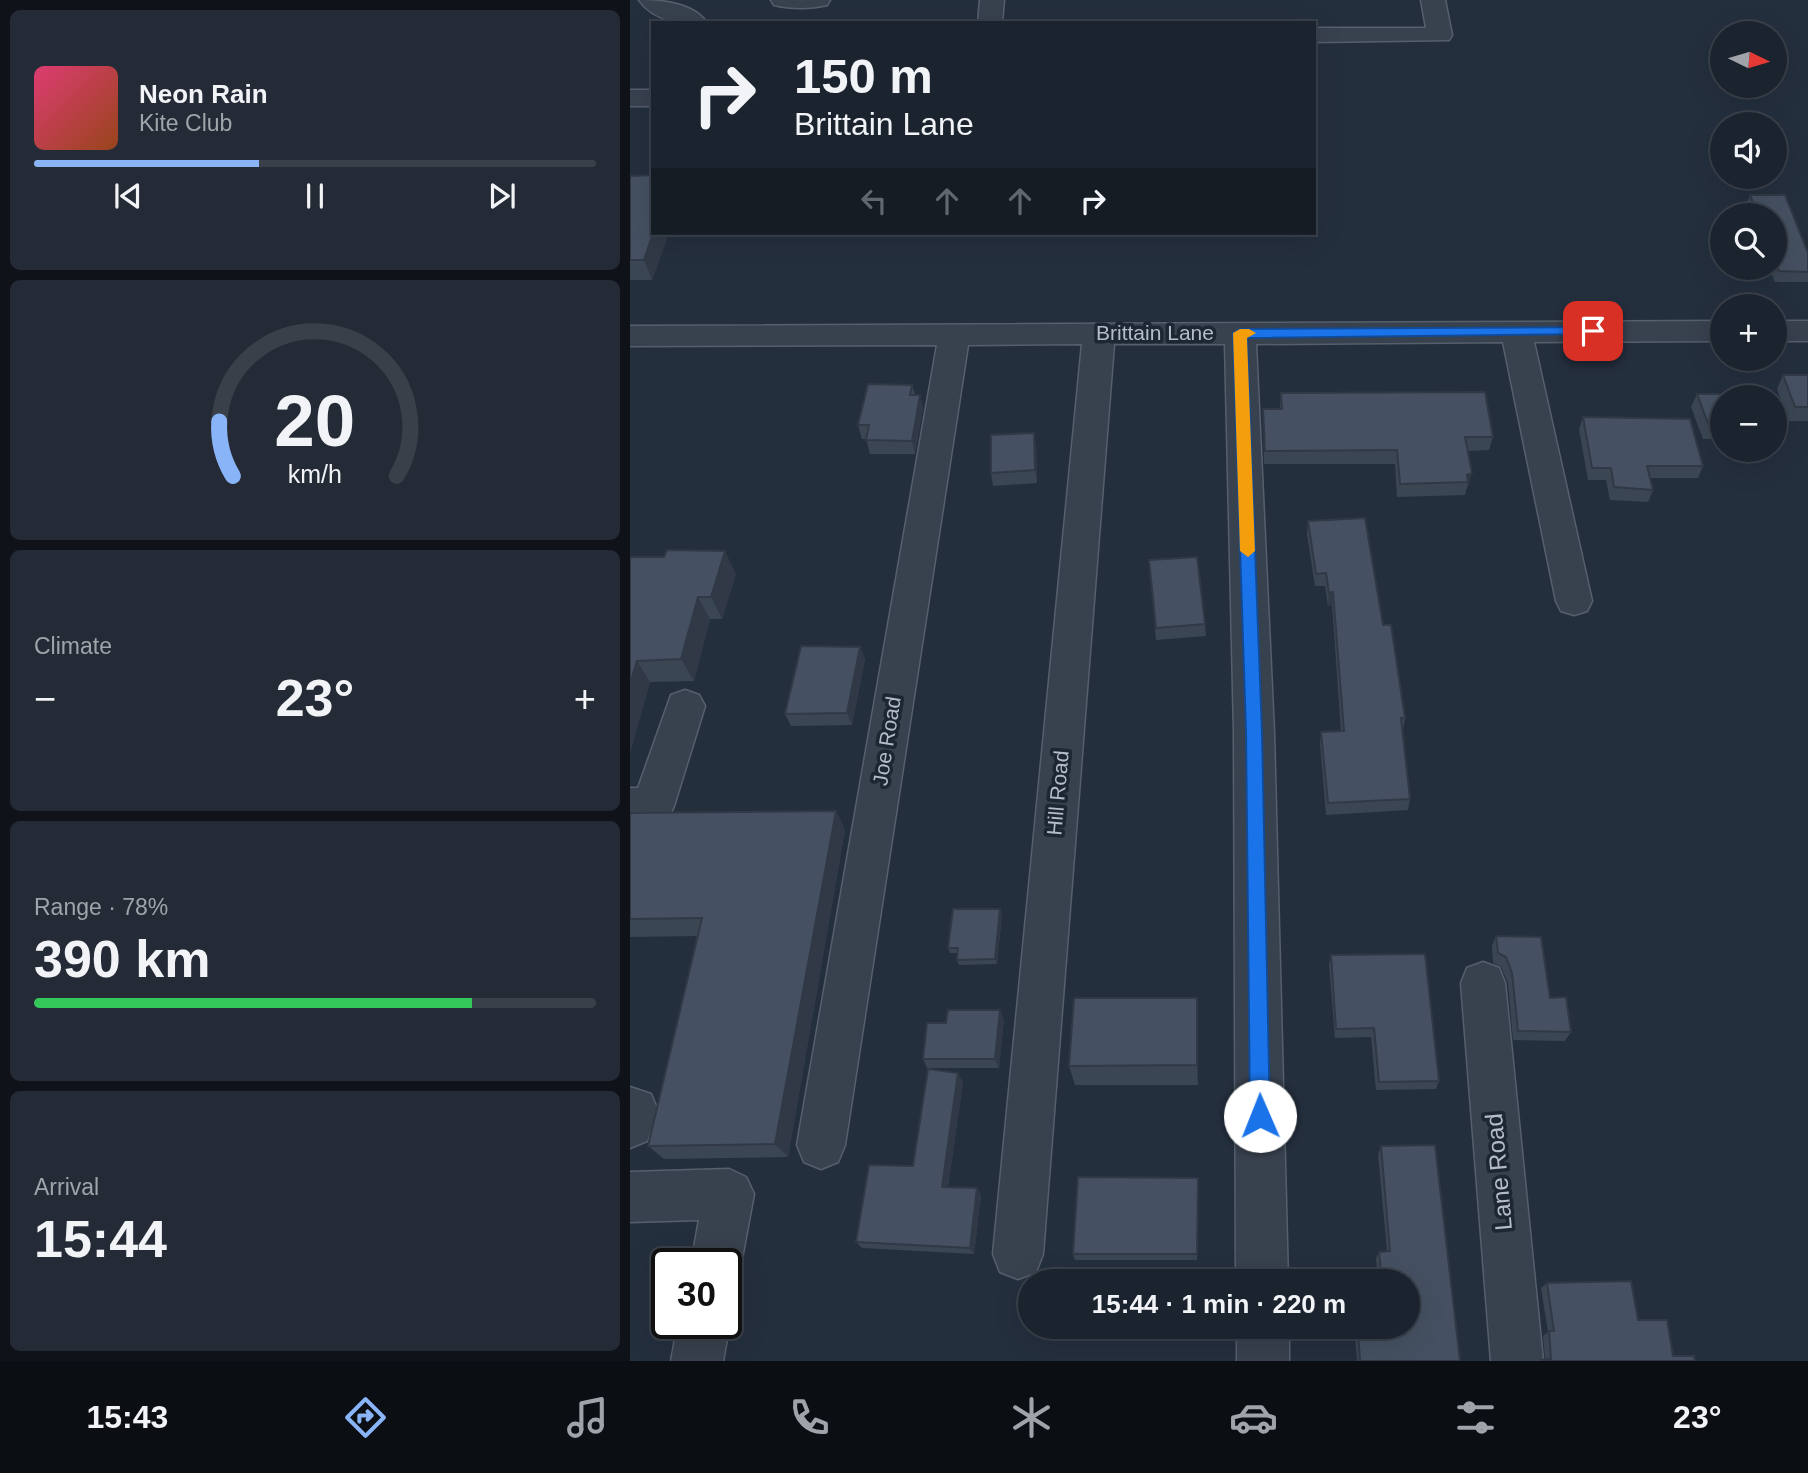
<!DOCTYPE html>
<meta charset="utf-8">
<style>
body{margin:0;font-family:Arial,sans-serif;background:#242b36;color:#f1f3f6;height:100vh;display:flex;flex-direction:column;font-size:26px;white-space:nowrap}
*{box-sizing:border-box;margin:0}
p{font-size:23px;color:#a0a4aa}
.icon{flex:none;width:38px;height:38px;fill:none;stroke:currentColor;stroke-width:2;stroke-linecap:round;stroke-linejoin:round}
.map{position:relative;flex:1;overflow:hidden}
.sheet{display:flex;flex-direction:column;gap:10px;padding:10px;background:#0f1319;width:630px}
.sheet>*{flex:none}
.top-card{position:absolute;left:21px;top:21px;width:665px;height:214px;border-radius:0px;box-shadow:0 7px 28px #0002,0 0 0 2px #39404a;background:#1b232e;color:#f1f3f6;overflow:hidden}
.needle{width:46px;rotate:95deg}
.tools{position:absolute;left:1080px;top:21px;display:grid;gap:14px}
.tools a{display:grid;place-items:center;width:77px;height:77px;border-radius:50%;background:#1b232e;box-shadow:0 7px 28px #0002,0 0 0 2px #39404a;font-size:35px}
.speed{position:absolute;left:21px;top:1248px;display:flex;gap:14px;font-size:35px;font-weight:700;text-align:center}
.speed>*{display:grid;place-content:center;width:91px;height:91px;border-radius:50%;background:#1b232e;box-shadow:0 7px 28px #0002,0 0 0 2px #39404a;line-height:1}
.speed .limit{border:4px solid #111;border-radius:10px;background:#fff;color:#111}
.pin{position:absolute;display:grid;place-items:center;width:60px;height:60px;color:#fff;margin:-30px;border-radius:14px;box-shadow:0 4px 10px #0006}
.me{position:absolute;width:77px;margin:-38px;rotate:359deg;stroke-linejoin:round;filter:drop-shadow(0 0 5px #0008)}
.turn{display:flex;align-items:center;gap:24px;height:147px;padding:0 28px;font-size:32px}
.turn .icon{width:91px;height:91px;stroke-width:2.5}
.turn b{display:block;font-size:49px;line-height:60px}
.lanes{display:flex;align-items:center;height:66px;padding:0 28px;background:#0003;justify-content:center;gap:35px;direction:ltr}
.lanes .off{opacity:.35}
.big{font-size:52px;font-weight:600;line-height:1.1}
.sheet .tile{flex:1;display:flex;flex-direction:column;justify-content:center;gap:10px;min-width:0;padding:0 24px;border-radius:10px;background:#242b36}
.sheet .dial{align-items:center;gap:0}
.dial svg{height:182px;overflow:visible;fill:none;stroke:#39404a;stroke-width:7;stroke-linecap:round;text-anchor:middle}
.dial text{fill:#f1f3f6;stroke:none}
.song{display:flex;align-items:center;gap:21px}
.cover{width:84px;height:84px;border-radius:10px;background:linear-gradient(135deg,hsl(340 70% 55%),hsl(20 70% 35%))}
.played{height:7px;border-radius:4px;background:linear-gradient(90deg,#8ab4f8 40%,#39404a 40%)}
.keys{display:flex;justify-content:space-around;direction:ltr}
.heat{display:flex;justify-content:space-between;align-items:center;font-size:38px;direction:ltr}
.charge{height:10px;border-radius:5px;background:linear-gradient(90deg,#34c759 78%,#39404a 0)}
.trip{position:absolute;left:388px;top:1269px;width:402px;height:70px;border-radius:35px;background:#1b232e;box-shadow:0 7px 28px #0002,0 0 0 2px #39404a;font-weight:600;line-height:70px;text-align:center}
.tab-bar{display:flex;height:112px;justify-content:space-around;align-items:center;background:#0b0e12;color:#a0a4aa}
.tab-bar .icon{width:49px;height:49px}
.tab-bar .current{color:#8ab4f8}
.tab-bar b{font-size:32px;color:#f1f3f6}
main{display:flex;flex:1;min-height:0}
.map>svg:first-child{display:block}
</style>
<main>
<section class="sheet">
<div class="tile">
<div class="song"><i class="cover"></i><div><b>Neon Rain</b><p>Kite Club</p></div></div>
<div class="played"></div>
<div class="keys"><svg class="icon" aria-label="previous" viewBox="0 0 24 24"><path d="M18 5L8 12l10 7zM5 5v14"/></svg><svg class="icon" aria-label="pause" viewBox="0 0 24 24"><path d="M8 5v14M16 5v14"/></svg><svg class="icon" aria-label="next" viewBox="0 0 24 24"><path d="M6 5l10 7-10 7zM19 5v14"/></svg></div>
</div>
<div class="tile dial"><svg viewBox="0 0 100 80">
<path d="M14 69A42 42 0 1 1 86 69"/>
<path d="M14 69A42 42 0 0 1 8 45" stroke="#8ab4f8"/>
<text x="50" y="56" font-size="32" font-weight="700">20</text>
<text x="50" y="72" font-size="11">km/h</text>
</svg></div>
<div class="tile"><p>Climate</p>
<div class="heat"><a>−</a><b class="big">23°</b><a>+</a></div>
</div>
<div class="tile"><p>Range · 78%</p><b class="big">390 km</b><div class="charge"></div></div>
<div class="tile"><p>Arrival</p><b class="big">15:44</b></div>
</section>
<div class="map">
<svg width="1178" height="1361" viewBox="0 0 1178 1361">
<rect width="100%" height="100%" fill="#242f3e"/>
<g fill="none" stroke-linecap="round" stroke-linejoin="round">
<g stroke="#565f6c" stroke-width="3">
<g id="minor">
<path d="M 9,0 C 30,0 64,3 77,23 C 52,23 25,23 9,0 Z"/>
<path d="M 141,0 L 200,0 L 197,5 C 181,9 160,9 144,5 Z"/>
<path d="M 350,0 L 374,0 L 372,23 L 348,23 Z"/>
<path d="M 791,0 L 815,0 L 822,35 L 819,40 L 684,42 L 684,28 L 796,28 Z"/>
<rect x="0" y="90" width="23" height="16"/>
<path d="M 1092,321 L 1092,341 L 904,342 L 962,601 L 957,611 L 944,615 L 931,611 L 926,601 L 873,342 L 626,344 L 644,732 L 658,1281 L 606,1281 L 604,732 L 595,344 L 484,344 L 413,1254 L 406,1272 L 388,1279 L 370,1272 L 363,1254 L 452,344 L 338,345 L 215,1145 L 208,1162 L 191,1169 L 174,1162 L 167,1145 L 307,345 L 0,346 L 0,326 Z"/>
<rect x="1144" y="321" width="34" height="20"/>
<path d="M 55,690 L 69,695 L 75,706 L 44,806 L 38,819 L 23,824 L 0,824 L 0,788 L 8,788 L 41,695 Z"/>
<path d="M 853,962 L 869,968 L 875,983 L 913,1361 L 861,1361 L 831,983 L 837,968 Z"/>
<path d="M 0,1087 L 21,1094 L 28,1111 L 17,1141 L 0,1148 Z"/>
<path d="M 99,1169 L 116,1177 L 124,1194 L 111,1264 L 104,1282 L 96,1285 L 96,1264 L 61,1264 L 69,1220 L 0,1222 L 0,1172 Z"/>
<path d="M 96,1314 L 100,1323 L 93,1361 L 41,1361 L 48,1323 L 96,1323 Z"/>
<rect x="607" y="1326" width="52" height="35"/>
</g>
</g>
<use href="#minor" fill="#38414e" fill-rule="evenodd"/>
</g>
<g fill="#3b4654">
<path d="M 0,176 L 23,233 L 39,233 L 22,280 L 0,280 Z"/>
<path d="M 1120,195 L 1155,195 L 1178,253 L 1178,282 L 1145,282 L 1139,268 L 1144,268 L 1144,215 L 1120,215 L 1116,205 Z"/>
<path d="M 1153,375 L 1178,375 L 1178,421 L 1158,421 L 1147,389 Z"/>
<path d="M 282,385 L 285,395 L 293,408 L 285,454 L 240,454 L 236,439 L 232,439 L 228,425 Z"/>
<path d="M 651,393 L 863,437 L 859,450 L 837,451 L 838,487 L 837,487 L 835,495 L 767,497 L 765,464 L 634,464 L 633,409 L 650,409 Z"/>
<path d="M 1067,394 L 1092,397 L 1092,439 L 1073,439 L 1061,407 Z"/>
<path d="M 953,417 L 1073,466 L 1068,478 L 1020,478 L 1023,490 L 1018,502 L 980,500 L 976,480 L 958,480 L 949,429 Z"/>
<path d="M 406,446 L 407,483 L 363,486 L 361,473 Z"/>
<path d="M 678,521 L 753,625 L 775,718 L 773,730 L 780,799 L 778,810 L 696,815 L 690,744 L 691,732 L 711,731 L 702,605 L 698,606 L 695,586 L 685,586 L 677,534 Z"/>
<path d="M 0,557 L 34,557 L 106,574 L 92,619 L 80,619 L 64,681 L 20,682 L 0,753 Z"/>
<path d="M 519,560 L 575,624 L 576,636 L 526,640 Z"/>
<path d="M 230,647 L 235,659 L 222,725 L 161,726 L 155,714 Z"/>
<path d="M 206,811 L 215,830 L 158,1157 L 34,1159 L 18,1146 L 67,936 L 0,937 L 0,813 Z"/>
<path d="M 372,914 L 367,964 L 329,965 L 327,960 L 327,953 L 320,953 L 318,948 Z"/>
<path d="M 866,936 L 920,998 L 941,1032 L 935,1041 L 883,1040 L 878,983 L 871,967 L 863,963 L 862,946 Z"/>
<path d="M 701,955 L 809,1081 L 806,1089 L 746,1090 L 741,1037 L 705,1038 L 699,965 Z"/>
<path d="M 567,998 L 568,1085 L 445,1085 L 439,1066 Z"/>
<path d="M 374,1019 L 369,1068 L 297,1068 L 293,1059 L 316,1023 Z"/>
<path d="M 328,1073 L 333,1082 L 318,1187 L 351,1195 L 344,1254 L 232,1248 L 226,1242 L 283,1166 Z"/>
<path d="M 751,1146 L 830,1361 L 727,1361 L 725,1337 L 728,1332 L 753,1331 L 753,1326 L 779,1326 L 779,1281 L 748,1281 L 746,1258 L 749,1252 L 757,1251 L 748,1154 Z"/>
<path d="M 568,1178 L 567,1260 L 445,1260 L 443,1254 Z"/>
<path d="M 917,1283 L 1008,1320 L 1043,1356 L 1065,1361 L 909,1361 L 915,1359 L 913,1336 L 918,1332 L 911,1288 Z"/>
</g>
<g fill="#303945">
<path d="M 23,233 L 39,233 L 22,280 L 14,260 Z"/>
<path d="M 290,395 L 293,408 L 285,454 L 282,441 Z"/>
<path d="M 404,433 L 406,446 L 407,483 L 405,470 Z"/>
<path d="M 842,473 L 838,487 L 837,487 L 838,482 L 837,475 Z"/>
<path d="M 95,551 L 106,574 L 92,619 L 81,597 Z"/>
<path d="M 703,592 L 702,605 L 698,606 L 699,593 Z"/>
<path d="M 68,597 L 80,619 L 64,681 L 51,659 Z"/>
<path d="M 230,647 L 235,659 L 222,725 L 217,713 Z"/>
<path d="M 7,661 L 20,682 L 0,753 L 0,684 Z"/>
<path d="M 206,811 L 215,830 L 158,1157 L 145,1144 Z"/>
<path d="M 370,909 L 372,914 L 367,964 L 365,959 Z"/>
<path d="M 567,998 L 568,1019 L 568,1085 L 567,1065 Z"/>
<path d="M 370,1010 L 374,1019 L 369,1068 L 365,1059 Z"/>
<path d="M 328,1073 L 333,1082 L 317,1194 L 312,1187 Z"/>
<path d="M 347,1188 L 351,1195 L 344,1254 L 340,1248 Z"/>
</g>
<g fill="#455162" stroke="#303945" stroke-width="2">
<path d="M 23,175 L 23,233 L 14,260 L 0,260 L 0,176 Z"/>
<path d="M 1120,195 L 1155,195 L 1178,253 L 1178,272 L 1149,271 L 1144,259 L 1144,215 L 1128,215 Z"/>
<path d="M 1153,375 L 1178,375 L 1178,407 L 1165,407 Z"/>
<path d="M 238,384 L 282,385 L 280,395 L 290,395 L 282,441 L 236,440 L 239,425 L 228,425 Z"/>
<path d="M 855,392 L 863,437 L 835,437 L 842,473 L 837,475 L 838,482 L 770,484 L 767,450 L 635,451 L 633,409 L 652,409 L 651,393 Z"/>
<path d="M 1067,394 L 1104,394 L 1106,397 L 1092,397 L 1092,426 L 1079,426 Z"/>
<path d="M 953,417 L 1060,419 L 1073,466 L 1017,466 L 1023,490 L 984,487 L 981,468 L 962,468 Z"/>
<path d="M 404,433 L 405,470 L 361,473 L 361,435 Z"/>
<path d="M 735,518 L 753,625 L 761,625 L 775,718 L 771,718 L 780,799 L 698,803 L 691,732 L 714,731 L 703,592 L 699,593 L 696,573 L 686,574 L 678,521 Z"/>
<path d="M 37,550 L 95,551 L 81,597 L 68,597 L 51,659 L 7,661 L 0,684 L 0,557 L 34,557 Z"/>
<path d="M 567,557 L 575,624 L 526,628 L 519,560 Z"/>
<path d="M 171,646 L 230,647 L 217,713 L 155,714 Z"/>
<path d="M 206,811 L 145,1144 L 18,1146 L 72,918 L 0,919 L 0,813 Z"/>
<path d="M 323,909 L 370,909 L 365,959 L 327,960 L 328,948 L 318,948 Z"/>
<path d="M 866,936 L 911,937 L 920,998 L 936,997 L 941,1032 L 888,1031 L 882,973 L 876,957 L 868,953 Z"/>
<path d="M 795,954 L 809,1081 L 749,1082 L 744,1028 L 706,1029 L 701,955 Z"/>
<path d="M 444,998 L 567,998 L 567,1065 L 439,1066 Z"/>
<path d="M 318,1010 L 370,1010 L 365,1059 L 293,1059 L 297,1023 L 316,1023 Z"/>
<path d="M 298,1069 L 328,1073 L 312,1187 L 347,1188 L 340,1248 L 226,1242 L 239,1165 L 283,1166 Z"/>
<path d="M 805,1145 L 830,1361 L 730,1361 L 728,1332 L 757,1331 L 756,1326 L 779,1326 L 779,1281 L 752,1281 L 749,1252 L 760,1251 L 751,1146 Z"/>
<path d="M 448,1177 L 568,1178 L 567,1254 L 443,1254 Z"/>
<path d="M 1001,1281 L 1008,1320 L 1037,1320 L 1043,1356 L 1064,1356 L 1065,1361 L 911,1361 L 911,1360 L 921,1359 L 919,1331 L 924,1331 L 917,1283 Z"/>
</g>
<path fill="#1a73e8" stroke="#114b97" stroke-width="2" d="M 963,327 L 970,331 L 968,334 L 617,338 L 632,732 L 640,1116 L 637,1123 L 630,1126 L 623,1123 L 620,1116 L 616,732 L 603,333 L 610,329 Z"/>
<path fill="#f59e0b" d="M 610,329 L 619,329 L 626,333 L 617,338 L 625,551 L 618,557 L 610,551 L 603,333 Z"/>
<g text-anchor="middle" stroke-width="7" stroke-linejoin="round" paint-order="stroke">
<g font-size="21" fill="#b4bcc9" stroke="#1d2633">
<text x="525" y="340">Brittain Lane</text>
<text transform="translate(257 741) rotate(-81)" y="7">Joe Road</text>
<text transform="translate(428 793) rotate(-85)" y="7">Hill Road</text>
</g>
<g font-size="24" fill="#b4bcc9" stroke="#1d2633">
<text transform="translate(869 1172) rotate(-95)" y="8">Lane Road</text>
</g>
</g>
</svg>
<div class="tools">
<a><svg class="needle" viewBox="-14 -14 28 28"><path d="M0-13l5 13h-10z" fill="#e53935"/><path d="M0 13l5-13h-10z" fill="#a0a4aa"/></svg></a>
<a><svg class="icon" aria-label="sound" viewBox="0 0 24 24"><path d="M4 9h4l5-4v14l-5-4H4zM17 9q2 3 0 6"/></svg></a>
<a><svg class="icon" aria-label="search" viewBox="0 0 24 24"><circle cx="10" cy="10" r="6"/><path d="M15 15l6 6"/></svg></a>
<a>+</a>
<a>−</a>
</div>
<div class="speed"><div class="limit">30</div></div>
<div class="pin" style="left:963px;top:331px;background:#d93025"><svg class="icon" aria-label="arrive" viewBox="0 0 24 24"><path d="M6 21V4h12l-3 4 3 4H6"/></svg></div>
<svg class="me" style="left:630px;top:1116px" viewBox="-20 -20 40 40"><circle r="19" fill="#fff"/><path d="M0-13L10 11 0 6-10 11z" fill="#1a73e8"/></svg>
<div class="trip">15:44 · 1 min · 220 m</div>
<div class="top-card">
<div class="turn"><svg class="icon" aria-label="right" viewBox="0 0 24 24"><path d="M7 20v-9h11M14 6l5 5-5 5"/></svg><div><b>150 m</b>Brittain Lane</div></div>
<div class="lanes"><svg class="icon off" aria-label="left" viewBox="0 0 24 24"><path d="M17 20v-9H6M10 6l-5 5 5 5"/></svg><svg class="icon off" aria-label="ahead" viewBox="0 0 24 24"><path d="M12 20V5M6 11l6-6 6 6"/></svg><svg class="icon off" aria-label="ahead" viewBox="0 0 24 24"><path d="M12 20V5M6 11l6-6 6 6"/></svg><svg class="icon" aria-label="right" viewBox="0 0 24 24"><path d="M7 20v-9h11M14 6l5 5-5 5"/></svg></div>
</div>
</div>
</main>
<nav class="tab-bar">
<b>15:43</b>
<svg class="icon current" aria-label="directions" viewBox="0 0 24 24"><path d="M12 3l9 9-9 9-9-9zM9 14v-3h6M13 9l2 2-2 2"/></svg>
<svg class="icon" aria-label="music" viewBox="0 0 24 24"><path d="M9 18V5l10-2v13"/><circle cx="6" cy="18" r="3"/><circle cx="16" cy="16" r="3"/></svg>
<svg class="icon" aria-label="phone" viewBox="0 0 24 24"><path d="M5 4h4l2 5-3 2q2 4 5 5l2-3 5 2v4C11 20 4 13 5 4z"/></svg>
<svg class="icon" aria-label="climate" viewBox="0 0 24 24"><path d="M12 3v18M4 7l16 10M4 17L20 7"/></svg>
<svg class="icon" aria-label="car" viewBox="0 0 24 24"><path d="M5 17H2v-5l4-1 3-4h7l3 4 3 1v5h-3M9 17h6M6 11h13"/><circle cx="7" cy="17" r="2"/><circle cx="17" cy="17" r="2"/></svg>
<svg class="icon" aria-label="filters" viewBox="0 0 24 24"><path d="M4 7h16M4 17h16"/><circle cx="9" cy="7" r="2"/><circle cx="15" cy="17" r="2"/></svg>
<b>23°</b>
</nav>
